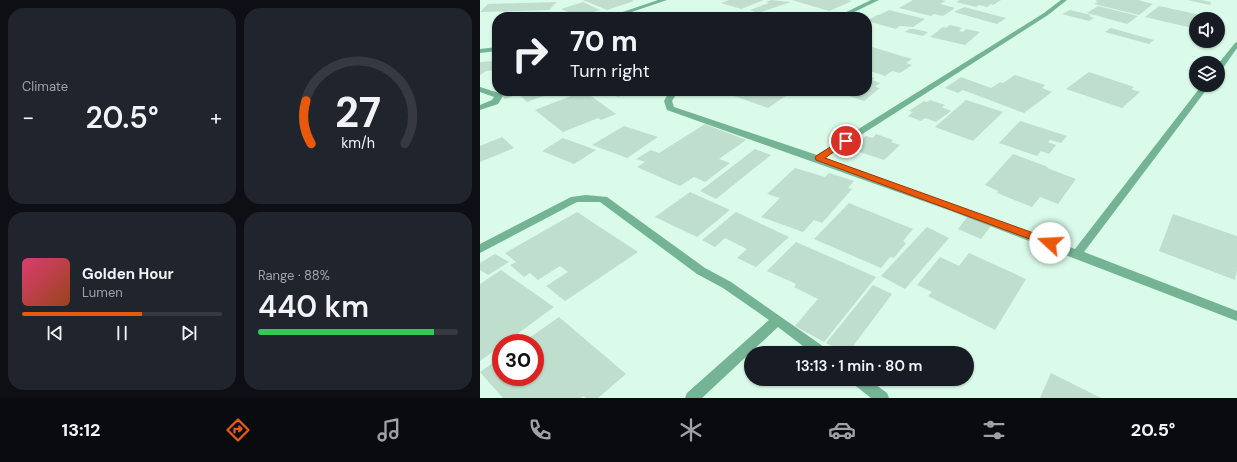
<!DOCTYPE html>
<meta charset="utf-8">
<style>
body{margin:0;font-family:"DM Sans",sans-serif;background:#20242c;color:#f1f3f6;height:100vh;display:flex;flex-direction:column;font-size:15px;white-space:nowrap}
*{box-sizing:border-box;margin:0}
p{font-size:13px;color:#9ea1a6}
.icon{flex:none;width:22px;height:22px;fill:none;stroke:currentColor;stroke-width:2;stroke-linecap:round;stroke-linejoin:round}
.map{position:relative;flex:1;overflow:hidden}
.panel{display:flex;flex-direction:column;gap:8px;padding:8px;background:#0d0f14;width:480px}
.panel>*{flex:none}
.guide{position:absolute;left:12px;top:12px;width:380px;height:84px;border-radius:16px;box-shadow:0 1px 3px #0004;background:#171b24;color:#f1f3f6;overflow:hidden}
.fabs{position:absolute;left:709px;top:12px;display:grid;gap:8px}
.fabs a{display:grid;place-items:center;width:36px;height:36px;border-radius:50%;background:#171b24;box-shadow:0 1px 3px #0004;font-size:20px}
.speed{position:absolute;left:12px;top:334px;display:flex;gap:8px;font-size:20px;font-weight:700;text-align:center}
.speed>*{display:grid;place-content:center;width:52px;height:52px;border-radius:50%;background:#171b24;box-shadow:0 1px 3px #0004;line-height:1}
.speed .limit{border:6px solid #d22;background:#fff;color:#111}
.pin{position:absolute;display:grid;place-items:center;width:34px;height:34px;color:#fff;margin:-17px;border:2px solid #fff;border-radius:50%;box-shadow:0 1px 4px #0007}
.me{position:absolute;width:44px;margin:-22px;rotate:290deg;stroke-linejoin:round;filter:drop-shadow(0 0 3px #0008)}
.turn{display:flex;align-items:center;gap:14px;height:84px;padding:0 12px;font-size:18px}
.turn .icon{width:52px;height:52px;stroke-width:2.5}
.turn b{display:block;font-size:28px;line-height:34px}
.big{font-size:30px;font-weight:600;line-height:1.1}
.panel .card{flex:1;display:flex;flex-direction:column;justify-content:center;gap:6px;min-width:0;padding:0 14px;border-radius:16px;background:#20242c}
.panel .dial{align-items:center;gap:0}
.dial svg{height:104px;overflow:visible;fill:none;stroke:#363941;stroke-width:7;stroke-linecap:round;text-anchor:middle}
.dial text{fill:#f1f3f6;stroke:none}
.song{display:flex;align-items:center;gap:12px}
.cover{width:48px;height:48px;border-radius:6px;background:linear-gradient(135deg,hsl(340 70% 55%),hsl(20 70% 35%))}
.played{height:4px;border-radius:2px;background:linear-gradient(90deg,#ea580c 60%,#363941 60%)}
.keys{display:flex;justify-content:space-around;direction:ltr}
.heat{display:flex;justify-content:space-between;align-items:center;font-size:22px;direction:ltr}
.charge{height:6px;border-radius:3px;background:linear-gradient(90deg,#34c759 88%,#363941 0)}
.panel .tiles{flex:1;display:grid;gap:8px;grid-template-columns:repeat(2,1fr)}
.trip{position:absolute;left:264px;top:346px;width:230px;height:40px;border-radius:20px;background:#171b24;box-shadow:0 1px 3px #0004;font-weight:600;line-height:40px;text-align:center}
.dock{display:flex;height:64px;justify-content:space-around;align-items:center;background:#090b0e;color:#9ea1a6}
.dock .icon{width:28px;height:28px}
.dock .on{color:#ea580c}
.dock b{font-size:18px;color:#f1f3f6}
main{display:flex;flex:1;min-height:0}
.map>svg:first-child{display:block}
</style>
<main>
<section class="panel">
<div class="tiles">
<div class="card"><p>Climate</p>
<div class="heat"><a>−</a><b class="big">20.5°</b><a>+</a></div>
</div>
<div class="card dial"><svg viewBox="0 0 100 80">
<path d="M14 69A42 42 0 1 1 86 69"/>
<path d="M14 69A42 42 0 0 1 10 36" stroke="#ea580c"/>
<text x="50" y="56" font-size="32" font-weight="700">27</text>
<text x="50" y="72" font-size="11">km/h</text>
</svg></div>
<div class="card">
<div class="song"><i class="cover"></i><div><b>Golden Hour</b><p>Lumen</p></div></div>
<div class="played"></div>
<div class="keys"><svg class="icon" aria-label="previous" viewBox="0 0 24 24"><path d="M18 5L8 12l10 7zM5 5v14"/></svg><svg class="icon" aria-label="pause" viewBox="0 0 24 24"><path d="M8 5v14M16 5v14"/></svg><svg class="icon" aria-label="next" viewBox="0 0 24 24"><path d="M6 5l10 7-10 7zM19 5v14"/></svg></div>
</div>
<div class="card"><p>Range · 88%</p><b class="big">440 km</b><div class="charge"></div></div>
</div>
</section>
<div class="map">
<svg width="757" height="398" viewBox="0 0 757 398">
<rect width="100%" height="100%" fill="#dafbe9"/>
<g fill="#bfdecd">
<path d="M 103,0 L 152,0 L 154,1 L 127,10 Z"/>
<path d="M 249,0 L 284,0 L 261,9 L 241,3 Z"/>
<path d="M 291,0 L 311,2 L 278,13 L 270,10 L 289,3 L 286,2 Z"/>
<path d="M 312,0 L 367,0 L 372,1 L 349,11 Z"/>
<path d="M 433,0 L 462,0 L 466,1 L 460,4 L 475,8 L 463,16 L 454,14 L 451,16 L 419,8 Z"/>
<path d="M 480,0 L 521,0 L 513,5 L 511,4 L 507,7 L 499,5 L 496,7 L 476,2 Z"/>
<path d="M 617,0 L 658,0 L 673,4 L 659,15 L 614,4 L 618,2 L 615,1 Z"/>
<path d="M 707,0 L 721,0 L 731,2 L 730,5 Z"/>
<path d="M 77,2 L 69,10 L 0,12 L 8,4 Z"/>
<path d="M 103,2 L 120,10 L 99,17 L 81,9 Z"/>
<path d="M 618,6 L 658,16 L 647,24 L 607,13 Z"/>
<path d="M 679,6 L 720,15 L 717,18 L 721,19 L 716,19 L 716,23 L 714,25 L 710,25 L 708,27 L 665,17 Z"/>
<path d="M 484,7 L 526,18 L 517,24 L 474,12 Z"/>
<path d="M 409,10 L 445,19 L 433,27 L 420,26 L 416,29 L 387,21 L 397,15 L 399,15 Z"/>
<path d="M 590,10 L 611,15 L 609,16 L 614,18 L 609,21 L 582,14 Z"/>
<path d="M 470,25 L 482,28 L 479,31 L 483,32 L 486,29 L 500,32 L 485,45 L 450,37 L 463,27 L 466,28 Z"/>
<path d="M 631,28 L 674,40 L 669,44 L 625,32 Z"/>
<path d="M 429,29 L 434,29 L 448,32 L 443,36 L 425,32 Z"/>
<path d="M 392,47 L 432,59 L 426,63 L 432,65 L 420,73 L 412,71 L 405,76 L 387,70 L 387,50 Z"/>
<path d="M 17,61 L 17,70 L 6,71 L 0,75 L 0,62 Z"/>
<path d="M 609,72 L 654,87 L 651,89 L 660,92 L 642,108 L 586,89 Z"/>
<path d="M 535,75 L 565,85 L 562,88 L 572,92 L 544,113 L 483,90 L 478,93 L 465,88 L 481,77 L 511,88 L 520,82 L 523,83 Z"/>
<path d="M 387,76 L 395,78 L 392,80 L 400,83 L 395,87 L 400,88 L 384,101 L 354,91 L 387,91 Z"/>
<path d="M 21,91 L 78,91 L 47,102 L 39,94 L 25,99 L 18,92 Z"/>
<path d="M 104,91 L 136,114 L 121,120 L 118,118 L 83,132 L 55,110 Z"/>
<path d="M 118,91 L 152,91 L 138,97 L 131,94 L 128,96 Z"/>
<path d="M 214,91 L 234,91 L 226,95 Z"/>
<path d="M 257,91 L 313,91 L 288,108 L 251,95 Z"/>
<path d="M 450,100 L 465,105 L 462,107 L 471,111 L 456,122 L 445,118 L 441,121 L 428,116 L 433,112 L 429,111 L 444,101 L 447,102 Z"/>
<path d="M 486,100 L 523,112 L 493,141 L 455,127 Z"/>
<path d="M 540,121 L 587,136 L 581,143 L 570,140 L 568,142 L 576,145 L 569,154 L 561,151 L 557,156 L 519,143 Z"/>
<path d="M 225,124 L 266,140 L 239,159 L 250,163 L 225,182 L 214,177 L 200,186 L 157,167 L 165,162 L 156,159 L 171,150 L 179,153 Z"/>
<path d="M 144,126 L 178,137 L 147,158 L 112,145 Z"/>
<path d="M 396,134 L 413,140 L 411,142 L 420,145 L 404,160 L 371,149 L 386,136 L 393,138 Z"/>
<path d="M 22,137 L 34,148 L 0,162 L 0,146 Z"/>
<path d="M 83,138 L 116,150 L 94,164 L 62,151 Z"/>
<path d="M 275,149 L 291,155 L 236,199 L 220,191 Z"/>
<path d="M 533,154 L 568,167 L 567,168 L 596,179 L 578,204 L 560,197 L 552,207 L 517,193 L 518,191 L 505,185 Z"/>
<path d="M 315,168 L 345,177 L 349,173 L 374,181 L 368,188 L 372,189 L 342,223 L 334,220 L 323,232 L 281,217 L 300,198 L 287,194 Z"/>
<path d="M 210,192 L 250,210 L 217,237 L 175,217 Z"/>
<path d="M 369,203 L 433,229 L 423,241 L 426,243 L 414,258 L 410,257 L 401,268 L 334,239 Z"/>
<path d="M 97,212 L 158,252 L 85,301 L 66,286 L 88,272 L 80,266 L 58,280 L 50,273 L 44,277 L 30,265 L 36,262 L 25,253 Z"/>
<path d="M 256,212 L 309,237 L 276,267 L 257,258 L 267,249 L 245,238 L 235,247 L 222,240 Z"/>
<path d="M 693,214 L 757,236 L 757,270 L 755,280 L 679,251 Z"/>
<path d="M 488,216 L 511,226 L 501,239 L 478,229 Z"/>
<path d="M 447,227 L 469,238 L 425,289 L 401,276 Z"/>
<path d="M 316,242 L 396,277 L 344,342 L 315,326 L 338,299 L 314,287 L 316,284 L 287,271 Z"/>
<path d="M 489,253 L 546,279 L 515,330 L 448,296 L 452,292 L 437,285 L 460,257 L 479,266 Z"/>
<path d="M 15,254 L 29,262 L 8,275 L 0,270 L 0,263 Z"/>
<path d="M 21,270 L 74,307 L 25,343 L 21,343 L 21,346 L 0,361 L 0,284 Z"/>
<path d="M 393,285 L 412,294 L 368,353 L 364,353 L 346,343 Z"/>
<path d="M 79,317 L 146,374 L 118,398 L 106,398 L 103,396 L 101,398 L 23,398 L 0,372 L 21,357 L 21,377 L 55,377 L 55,343 L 42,343 Z"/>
<path d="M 571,373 L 621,398 L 560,398 Z"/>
</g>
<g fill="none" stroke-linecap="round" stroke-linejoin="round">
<g fill="#74b495" fill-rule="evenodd">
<path d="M 178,0 L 187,0 L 137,17 L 128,17 Z"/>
<path d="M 391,0 L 399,0 L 364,17 L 356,17 Z"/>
<path d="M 581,0 L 587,0 L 568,15 L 345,158 L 595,249 L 722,85 L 730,85 L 604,252 L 757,311 L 757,321 L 471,211 L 187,110 L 184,101 L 189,92 L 203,91 L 195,96 L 192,101 L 194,107 L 337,155 L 564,13 Z"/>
<path d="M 757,42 L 757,48 L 741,71 L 738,71 L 738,64 L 755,43 Z"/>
<path d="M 17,47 L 17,51 L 0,53 L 0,49 Z"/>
<path d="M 0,87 L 22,94 L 23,96 L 18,104 L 0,110 L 0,105 L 12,100 L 14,97 L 0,92 Z"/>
<path d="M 106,195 L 127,197 L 225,268 L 251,282 L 347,349 L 349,353 L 332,353 L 298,327 L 222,398 L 205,398 L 207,393 L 289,320 L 243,288 L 217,274 L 120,202 L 97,202 L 0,253 L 0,244 L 91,197 Z"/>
<path d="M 370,379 L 388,379 L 407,393 L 409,398 L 391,398 L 372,383 Z"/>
</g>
</g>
<path fill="#ea580c" stroke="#983908" d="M 363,139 L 368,139 L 369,141 L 345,158 L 573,240 L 575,243 L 573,245 L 566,245 L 336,160 L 335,158 L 336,156 Z"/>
</svg>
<div class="fabs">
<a><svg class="icon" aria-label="sound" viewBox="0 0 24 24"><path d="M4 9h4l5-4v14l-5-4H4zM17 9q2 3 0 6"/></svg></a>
<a><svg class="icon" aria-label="layers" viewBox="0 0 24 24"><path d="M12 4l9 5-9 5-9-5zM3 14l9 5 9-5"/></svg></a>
</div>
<div class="speed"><div class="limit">30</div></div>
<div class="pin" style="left:366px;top:141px;background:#d93025"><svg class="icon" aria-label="arrive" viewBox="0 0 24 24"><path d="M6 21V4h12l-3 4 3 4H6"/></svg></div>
<svg class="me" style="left:570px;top:243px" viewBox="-20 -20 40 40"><circle r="19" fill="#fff"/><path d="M0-13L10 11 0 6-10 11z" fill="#ea580c"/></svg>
<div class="trip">13:13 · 1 min · 80 m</div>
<div class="guide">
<div class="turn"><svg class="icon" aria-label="right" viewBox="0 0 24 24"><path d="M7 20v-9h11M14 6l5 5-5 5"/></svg><div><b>70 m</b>Turn right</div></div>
</div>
</div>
</main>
<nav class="dock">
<b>13:12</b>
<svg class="icon on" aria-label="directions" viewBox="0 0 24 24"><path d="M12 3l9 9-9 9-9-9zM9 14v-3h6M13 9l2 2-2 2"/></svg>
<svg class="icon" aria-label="music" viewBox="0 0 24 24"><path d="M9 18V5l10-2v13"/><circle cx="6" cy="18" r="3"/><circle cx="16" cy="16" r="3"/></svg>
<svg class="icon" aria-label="phone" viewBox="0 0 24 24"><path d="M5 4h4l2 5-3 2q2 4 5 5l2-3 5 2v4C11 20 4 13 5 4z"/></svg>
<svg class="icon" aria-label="climate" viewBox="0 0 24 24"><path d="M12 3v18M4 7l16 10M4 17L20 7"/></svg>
<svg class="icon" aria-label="car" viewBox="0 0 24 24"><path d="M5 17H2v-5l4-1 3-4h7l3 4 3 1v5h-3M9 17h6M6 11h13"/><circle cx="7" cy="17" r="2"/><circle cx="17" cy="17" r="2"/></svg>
<svg class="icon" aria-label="filters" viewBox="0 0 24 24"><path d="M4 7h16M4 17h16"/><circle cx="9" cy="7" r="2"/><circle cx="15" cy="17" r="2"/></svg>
<b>20.5°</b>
</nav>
